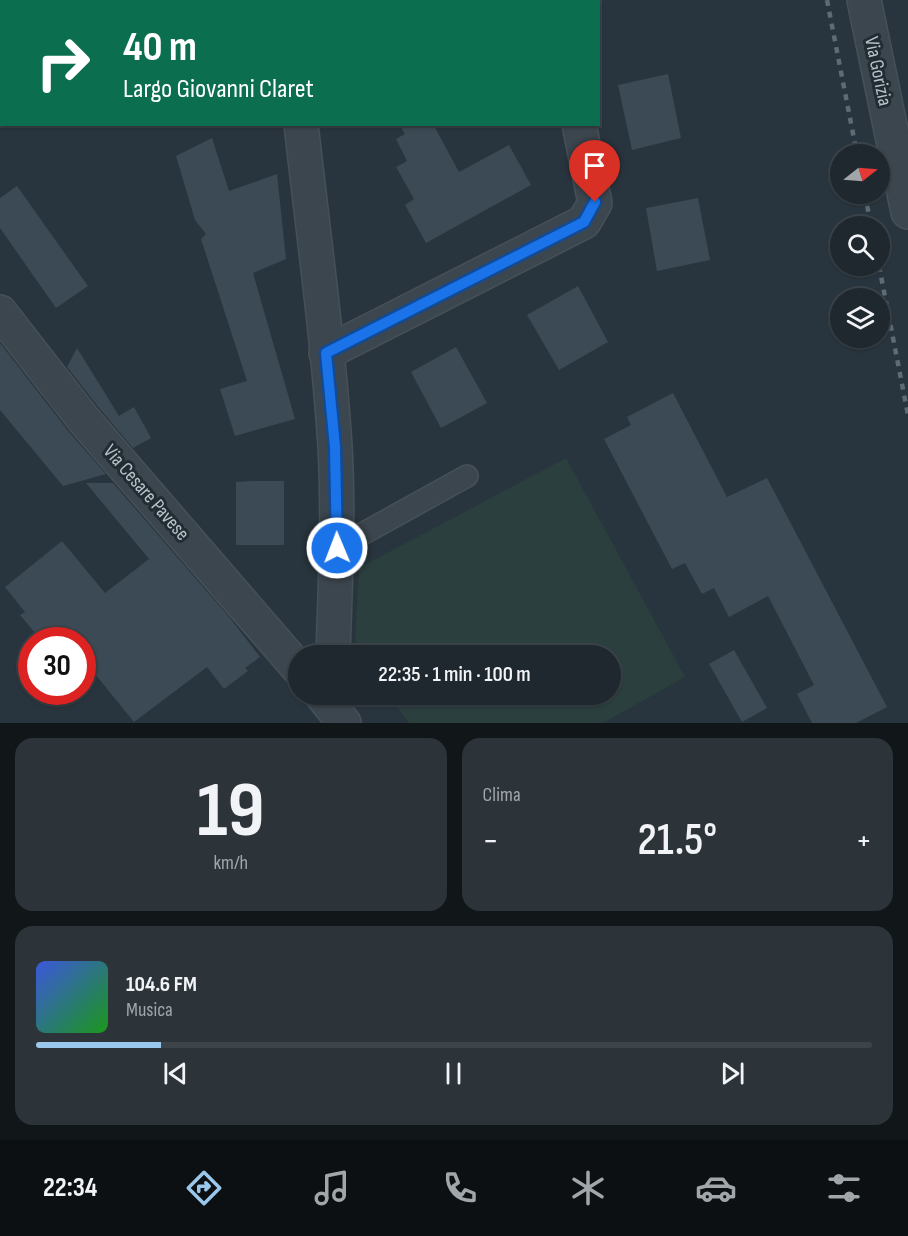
<!DOCTYPE html>
<html lang="it">
<meta charset="utf-8">
<style>
body{margin:0;font-family:"Sofia Sans Condensed",sans-serif;background:#2c343a;color:#f1f3f6;height:100vh;display:flex;flex-direction:column;font-size:22px;white-space:nowrap}
*{box-sizing:border-box;margin:0}
p{font-size:20px;color:#a1a6aa}
.icon{flex:none;width:33px;height:33px;fill:none;stroke:currentColor;stroke-width:2;stroke-linecap:round;stroke-linejoin:round}
.map{position:relative;height:723px;overflow:hidden}
.details{display:flex;flex-direction:column;gap:15px;padding:15px;background:#111619;flex:1}
.details>*{flex:none}
.guide{position:absolute;left:0px;top:0px;width:600px;height:126px;box-shadow:0 2px 4px #0004,0 0 0 2px #3c444a;background:#0b6e4f;color:#fff;overflow:hidden}
.needle{width:39px;rotate:73deg}
.controls{position:absolute;left:830px;top:144px;display:grid;gap:12px}
.controls a{display:grid;place-items:center;width:60px;height:60px;border-radius:50%;background:#1f282e;box-shadow:0 2px 4px #0004,0 0 0 2px #3c444a;font-size:30px}
.speed{position:absolute;left:18px;top:627px;display:flex;gap:12px;font-size:30px;font-weight:700;text-align:center}
.speed>*{display:grid;place-content:center;width:78px;height:78px;border-radius:50%;background:#1f282e;box-shadow:0 2px 4px #0004,0 0 0 2px #3c444a;line-height:1}
.speed .limit{border:9px solid #d22;background:#fff;color:#111}
.pin{position:absolute;display:grid;place-items:center;width:51px;height:51px;color:#fff;margin:-62px -26px;border-radius:50% 50% 50% 0;rotate:-45deg;box-shadow:0 0 6px #0007}
.pin .icon{rotate:45deg}
.me{position:absolute;width:66px;margin:-33px;rotate:359deg;stroke-linejoin:round;filter:drop-shadow(0 0 4px #0008)}
.turn{display:flex;align-items:center;gap:21px;height:126px;padding:0 24px;font-size:27px}
.turn .icon{width:78px;height:78px;stroke-width:2.5}
.turn b{display:block;font-size:42px;line-height:51px}
.big{font-size:45px;font-weight:600;line-height:1.1}
.details .tile{flex:1;display:flex;flex-direction:column;justify-content:center;gap:9px;min-width:0;padding:0 21px;border-radius:18px;background:#2c343a}
.details .dial{align-items:center;gap:0}
.dial b{font-size:78px;line-height:1}
.song{display:flex;align-items:center;gap:18px}
.cover{width:72px;height:72px;border-radius:9px;background:linear-gradient(135deg,hsl(230 70% 55%),hsl(120 70% 35%))}
.played{height:6px;border-radius:3px;background:linear-gradient(90deg,#9ac7ec 15%,#3c444a 15%)}
.keys{display:flex;justify-content:space-around;direction:ltr}
.heat{display:flex;justify-content:space-between;align-items:center;font-size:33px;direction:ltr}
.details .tiles{flex:1;display:grid;gap:15px;grid-template-columns:1fr 1fr}
.tile:last-child{grid-column:span 2}
.trip{position:absolute;left:288px;top:645px;width:333px;height:60px;border-radius:30px;background:#1f282e;box-shadow:0 2px 4px #0004,0 0 0 2px #3c444a;font-weight:600;line-height:60px;text-align:center}
.tab-bar{display:flex;height:96px;justify-content:space-around;align-items:center;background:#0c1012;color:#a1a6aa}
.tab-bar .icon{width:42px;height:42px}
.tab-bar .active{color:#9ac7ec}
.tab-bar b{font-size:27px;color:#f1f3f6}
.map>svg:first-child{display:block}
</style>
<div class="map">
<svg width="908" height="723" viewBox="0 0 908 723">
<rect width="100%" height="100%" fill="#29353e"/>
<path fill="#2b3f3e" d="M 566,458 L 685,677 L 603,723 L 409,723 L 389,695 L 610,694 L 610,656 L 361,656 L 355,646 L 359,568 Z"/>
<g fill="#3b4a54">
<path d="M 668,74 L 681,138 L 632,150 L 618,85 Z"/>
<path d="M 399,124 L 433,124 L 459,172 L 509,145 L 531,185 L 426,243 L 405,205 L 414,199 L 396,167 L 407,161 L 396,139 L 405,134 Z"/>
<path d="M 212,138 L 229,191 L 277,174 L 286,259 L 253,273 L 295,419 L 235,436 L 220,389 L 247,381 L 201,239 L 206,234 L 195,220 L 176,156 Z"/>
<path d="M 17,186 L 88,286 L 56,308 L 0,228 L 0,198 Z"/>
<path d="M 698,198 L 710,260 L 657,271 L 646,208 Z"/>
<path d="M 578,286 L 608,342 L 559,370 L 527,315 Z"/>
<path d="M 0,343 L 69,432 L 106,474 L 63,486 L 0,410 Z"/>
<path d="M 456,347 L 487,403 L 441,428 L 411,372 Z"/>
<path d="M 77,348 L 119,416 L 134,407 L 151,438 L 133,448 L 99,408 L 67,367 Z"/>
<path d="M 673,393 L 727,497 L 767,478 L 887,707 L 856,723 L 812,723 L 797,694 L 814,685 L 768,596 L 729,617 L 714,588 L 702,594 L 685,563 L 672,569 L 604,439 L 631,425 L 627,417 Z"/>
<path d="M 251,481 L 284,481 L 284,545 L 236,545 L 236,482 Z"/>
<path d="M 86,483 L 113,483 L 230,618 L 260,657 L 245,668 L 248,671 L 224,689 L 207,667 L 134,722 L 82,658 L 82,640 L 41,640 L 20,615 L 25,612 L 5,587 L 62,541 L 105,593 L 149,559 Z"/>
<path d="M 734,650 L 767,708 L 742,722 L 709,664 Z"/>
</g>
<g fill="none" stroke-linecap="round" stroke-linejoin="round">
<g stroke="#465057" stroke-width="24">
<g id="service">
<path d="M 11,2 L 13,0"/>
<path d="M 337,548 L 467,476"/>
</g>
</g>
<g stroke="#465057" stroke-width="36">
<g id="minor">
<path d="M 289,0 L 289,2"/>
<path d="M 552,0 L 552,2"/>
<path d="M 864,0 L 908,212"/>
<path d="M 432,2 L 435,0"/>
<path d="M 301,124 C 313,231 328,339 335,446 C 339,516 335,586 333,656"/>
<path d="M 0,312 L 84,420 L 298,668"/>
<path d="M 326,353 L 584,222 L 595,203 L 579,124"/>
<path d="M 321,694 L 344,723"/>
</g>
</g>
<use href="#service" stroke="#3c464e" stroke-width="21"/>
<use href="#minor" stroke="#3c464e" stroke-width="33"/>
<g stroke="#5f6b74" stroke-width="4.5" stroke-dasharray="6 6" stroke-linecap="butt">
<path d="M 827,0 L 857,154"/>
<path d="M 865,194 L 871,226"/>
<path d="M 879,266 L 908,415"/>
</g>
</g>
<g fill="none" stroke-linecap="round" stroke-linejoin="round">
<g stroke="#114b97" stroke-width="15">
<path id="route" d="M 337,548 L 335,447 L 326,353 L 584,222 L 595,202"/>
</g>
<use href="#route" stroke="#1a73e8" stroke-width="10"/>
</g>
<g text-anchor="middle" stroke-width="6" stroke-linejoin="round" paint-order="stroke">
<g font-size="20" fill="#b9c1c9" stroke="#212c33">
<text transform="translate(879 71) rotate(78)" y="7">Via Gorizia</text>
<text transform="translate(147 492) rotate(49)" y="7">Via Cesare Pavese</text>
</g>
</g>
</svg>
<div class="controls">
<a><svg class="needle" viewBox="-14 -14 28 28"><path d="M0-13l5 13h-10z" fill="#e53935"/><path d="M0 13l5-13h-10z" fill="#a1a6aa"/></svg></a>
<a><svg class="icon" aria-label="search" viewBox="0 0 24 24"><circle cx="10" cy="10" r="6"/><path d="M15 15l6 6"/></svg></a>
<a><svg class="icon" aria-label="layers" viewBox="0 0 24 24"><path d="M12 4l9 5-9 5-9-5zM3 14l9 5 9-5"/></svg></a>
</div>
<div class="speed"><div class="limit">30</div></div>
<div class="pin" style="left:595px;top:202px;background:#d93025"><svg class="icon" aria-label="arrive" viewBox="0 0 24 24"><path d="M6 21V4h12l-3 4 3 4H6"/></svg></div>
<svg class="me" style="left:337px;top:548px" viewBox="-20 -20 40 40"><circle r="17" fill="#1a73e8" stroke="#fff" stroke-width="3"/><path d="M0-11L8 9 0 5-8 9z" fill="#fff"/></svg>
<div class="trip">22:35 · 1 min · 100 m</div>
<div class="guide">
<div class="turn"><svg class="icon" aria-label="right" viewBox="0 0 24 24"><path d="M7 20v-9h11M14 6l5 5-5 5"/></svg><div><b>40 m</b>Largo Giovanni Claret</div></div>
</div>
</div>
<section class="details">
<div class="tiles">
<div class="tile dial"><b>19</b><p>km/h</p></div>
<div class="tile"><p>Clima</p>
<div class="heat"><a>−</a><b class="big">21.5°</b><a>+</a></div>
</div>
<div class="tile">
<div class="song"><i class="cover"></i><div><b>104.6 FM</b><p>Musica</p></div></div>
<div class="played"></div>
<div class="keys"><svg class="icon" aria-label="previous" viewBox="0 0 24 24"><path d="M18 5L8 12l10 7zM5 5v14"/></svg><svg class="icon" aria-label="pause" viewBox="0 0 24 24"><path d="M8 5v14M16 5v14"/></svg><svg class="icon" aria-label="next" viewBox="0 0 24 24"><path d="M6 5l10 7-10 7zM19 5v14"/></svg></div>
</div>
</div>
</section>
<nav class="tab-bar">
<b>22:34</b>
<svg class="icon active" aria-label="directions" viewBox="0 0 24 24"><path d="M12 3l9 9-9 9-9-9zM9 14v-3h6M13 9l2 2-2 2"/></svg>
<svg class="icon" aria-label="music" viewBox="0 0 24 24"><path d="M9 18V5l10-2v13"/><circle cx="6" cy="18" r="3"/><circle cx="16" cy="16" r="3"/></svg>
<svg class="icon" aria-label="phone" viewBox="0 0 24 24"><path d="M5 4h4l2 5-3 2q2 4 5 5l2-3 5 2v4C11 20 4 13 5 4z"/></svg>
<svg class="icon" aria-label="climate" viewBox="0 0 24 24"><path d="M12 3v18M4 7l16 10M4 17L20 7"/></svg>
<svg class="icon" aria-label="car" viewBox="0 0 24 24"><path d="M5 17H2v-5l4-1 3-4h7l3 4 3 1v5h-3M9 17h6M6 11h13"/><circle cx="7" cy="17" r="2"/><circle cx="17" cy="17" r="2"/></svg>
<svg class="icon" aria-label="filters" viewBox="0 0 24 24"><path d="M4 7h16M4 17h16"/><circle cx="9" cy="7" r="2"/><circle cx="15" cy="17" r="2"/></svg>
</nav>
